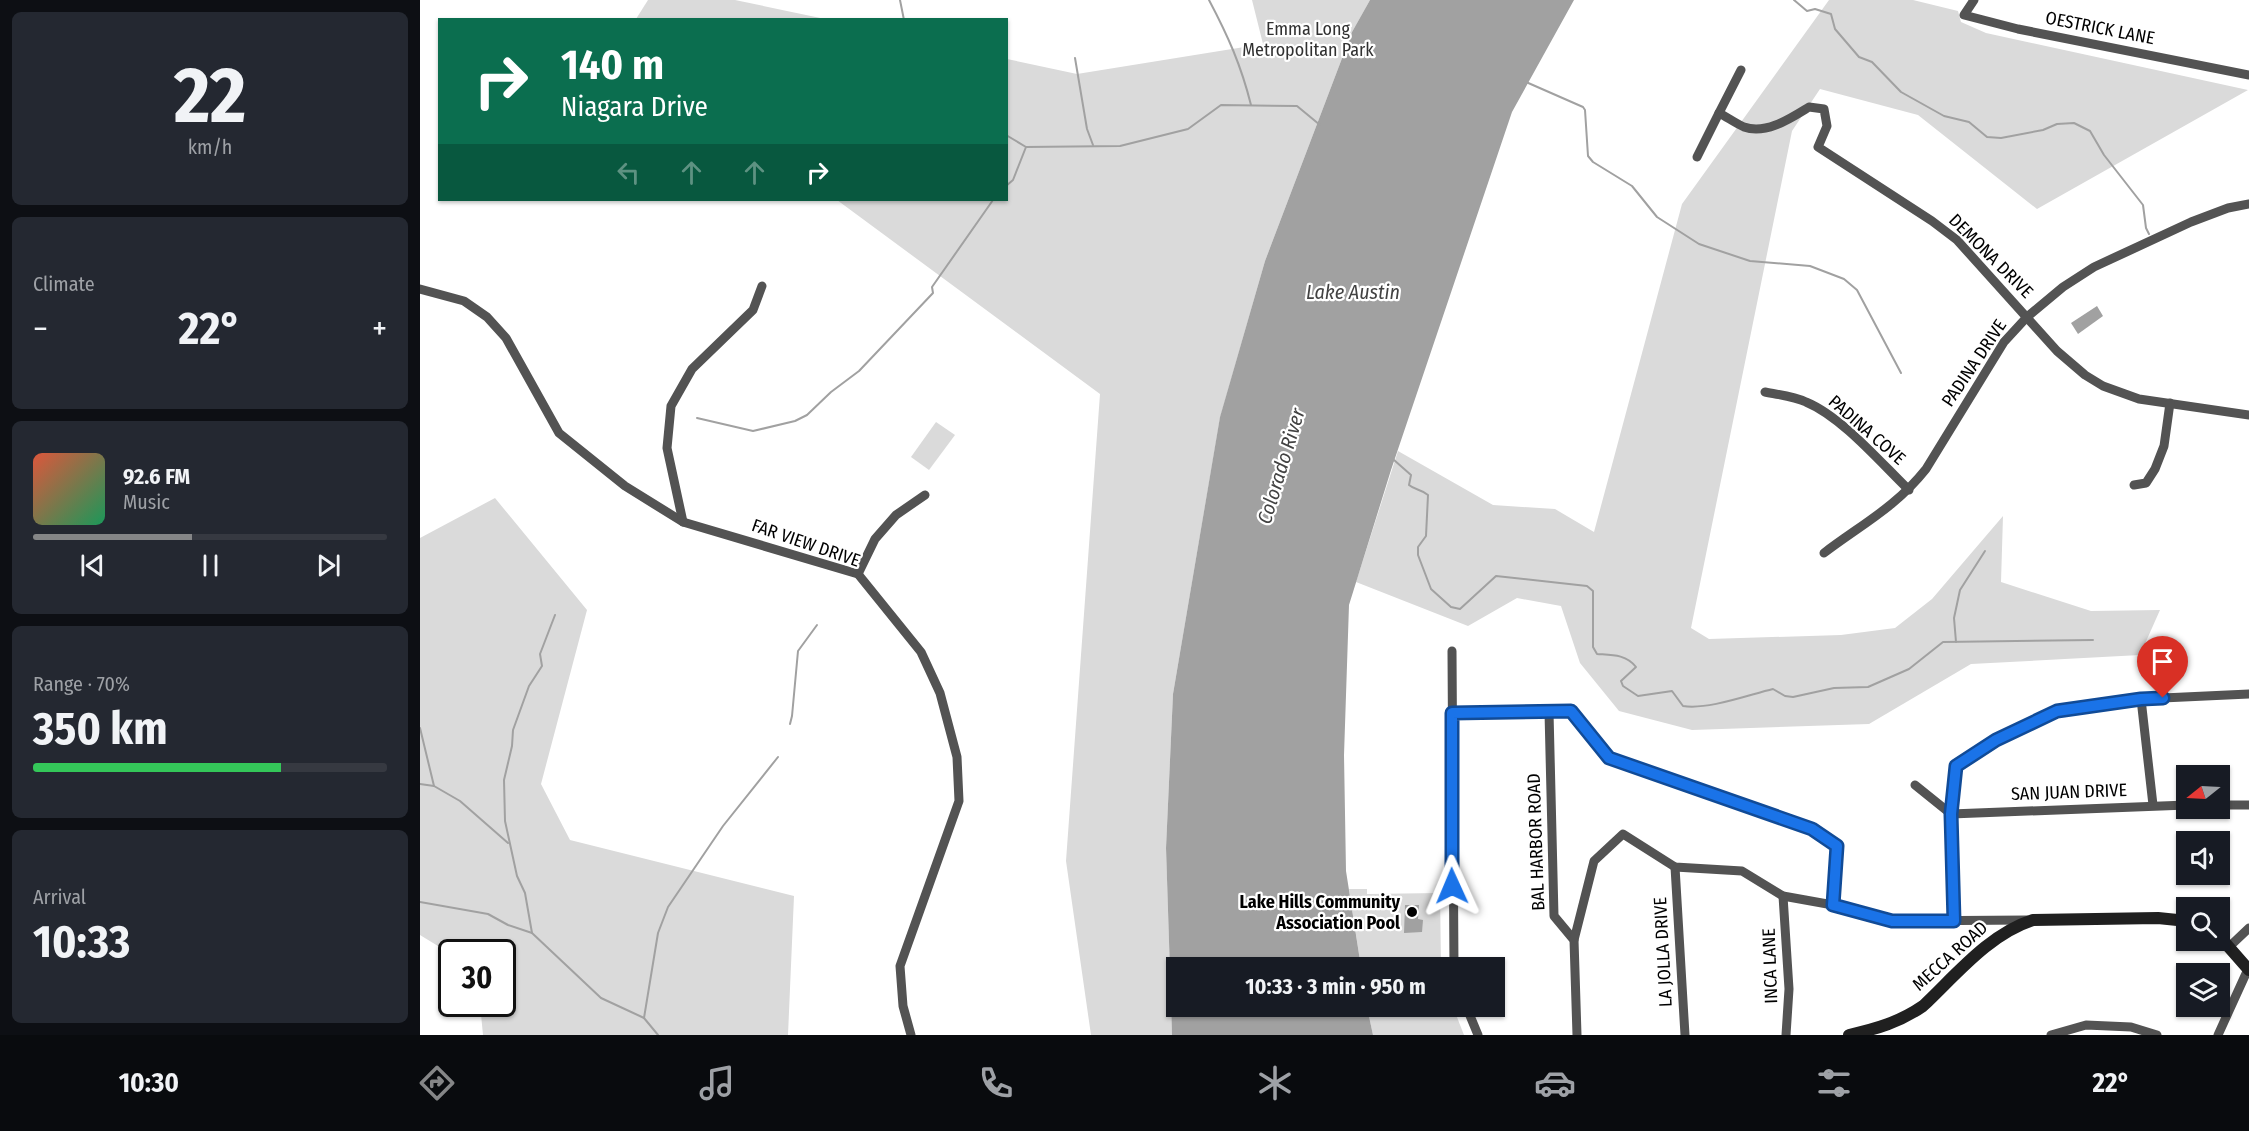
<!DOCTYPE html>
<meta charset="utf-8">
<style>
body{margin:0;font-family:"Fira Sans Condensed",sans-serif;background:#242831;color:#f1f3f6;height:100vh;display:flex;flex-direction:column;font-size:22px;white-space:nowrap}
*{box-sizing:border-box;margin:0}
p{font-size:20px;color:#9ea1a6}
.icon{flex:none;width:33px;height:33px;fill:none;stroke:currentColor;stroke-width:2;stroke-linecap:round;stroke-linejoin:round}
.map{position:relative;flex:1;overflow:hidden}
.panel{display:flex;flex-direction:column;gap:12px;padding:12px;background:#0d0f14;width:420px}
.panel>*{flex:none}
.banner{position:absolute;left:18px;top:18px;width:570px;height:183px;border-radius:0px;box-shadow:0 2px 4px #0004;background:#0b6e4f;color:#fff;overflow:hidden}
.needle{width:39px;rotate:252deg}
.fabs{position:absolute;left:1756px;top:765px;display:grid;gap:12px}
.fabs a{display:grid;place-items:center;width:54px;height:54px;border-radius:0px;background:#171b24;box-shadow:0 2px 4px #0004;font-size:30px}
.speed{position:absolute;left:18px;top:939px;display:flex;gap:12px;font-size:30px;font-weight:700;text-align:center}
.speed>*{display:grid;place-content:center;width:78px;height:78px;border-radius:50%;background:#171b24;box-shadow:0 2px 4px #0004;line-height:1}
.speed .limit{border:3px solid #111;border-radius:9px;background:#fff;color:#111}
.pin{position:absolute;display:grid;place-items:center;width:51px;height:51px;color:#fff;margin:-62px -26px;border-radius:50% 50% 50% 0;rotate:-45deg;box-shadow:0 0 6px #0007}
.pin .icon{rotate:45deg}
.me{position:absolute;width:66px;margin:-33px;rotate:359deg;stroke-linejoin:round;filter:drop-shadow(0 0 4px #0008)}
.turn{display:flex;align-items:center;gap:21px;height:126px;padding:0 24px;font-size:27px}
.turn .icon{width:78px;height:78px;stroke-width:2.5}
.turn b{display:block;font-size:42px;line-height:51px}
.lanes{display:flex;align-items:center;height:57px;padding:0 24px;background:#0003;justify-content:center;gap:30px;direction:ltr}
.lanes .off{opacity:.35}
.big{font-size:45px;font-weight:700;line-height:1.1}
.panel .card{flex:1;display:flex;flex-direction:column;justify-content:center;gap:9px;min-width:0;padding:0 21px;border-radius:9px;background:#242831}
.panel .dial{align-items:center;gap:0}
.dial b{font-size:78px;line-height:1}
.song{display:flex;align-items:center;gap:18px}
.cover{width:72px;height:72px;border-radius:9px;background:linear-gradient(135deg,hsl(10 70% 55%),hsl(150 70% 35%))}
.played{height:6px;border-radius:3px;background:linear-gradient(90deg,#858687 45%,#363941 45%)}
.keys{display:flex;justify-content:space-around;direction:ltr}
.heat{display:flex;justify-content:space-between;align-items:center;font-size:33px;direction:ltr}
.charge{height:9px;border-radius:4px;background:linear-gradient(90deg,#34c759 70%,#363941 0)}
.trip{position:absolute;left:746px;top:957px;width:339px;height:60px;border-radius:0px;background:#171b24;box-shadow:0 2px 4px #0004;font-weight:700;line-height:60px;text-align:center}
.tab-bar{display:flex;height:96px;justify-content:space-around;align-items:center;background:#090b0e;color:#9ea1a6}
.tab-bar .icon{width:42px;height:42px}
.tab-bar .active{color:#858687}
.tab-bar b{font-size:27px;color:#f1f3f6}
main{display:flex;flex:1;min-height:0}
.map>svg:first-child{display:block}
</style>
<main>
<section class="panel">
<div class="card dial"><b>22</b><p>km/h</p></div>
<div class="card"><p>Climate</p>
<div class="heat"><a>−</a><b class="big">22°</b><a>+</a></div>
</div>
<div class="card">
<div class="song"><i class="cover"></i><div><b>92.6 FM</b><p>Music</p></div></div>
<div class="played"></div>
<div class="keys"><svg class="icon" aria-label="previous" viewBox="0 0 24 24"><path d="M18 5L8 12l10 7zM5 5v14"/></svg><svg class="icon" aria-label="pause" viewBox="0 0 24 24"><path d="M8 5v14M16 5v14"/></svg><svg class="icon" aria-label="next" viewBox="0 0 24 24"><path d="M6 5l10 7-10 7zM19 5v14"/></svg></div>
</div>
<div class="card"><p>Range · 70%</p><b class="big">350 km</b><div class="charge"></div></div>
<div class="card"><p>Arrival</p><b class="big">10:33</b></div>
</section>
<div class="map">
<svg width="1829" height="1035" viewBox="0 0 1829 1035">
<rect width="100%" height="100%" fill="#fff"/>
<g fill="#dadada">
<path d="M 228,0 L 315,0 L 405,19 L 216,19 Z"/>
<path d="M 832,0 L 950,0 L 932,32 L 845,261 L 800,418 L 753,694 L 746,848 L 752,1035 L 671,1035 L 646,861 L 680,394 L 417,200 L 586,200 L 587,59 L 657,74 L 843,44 Z"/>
<path d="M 1409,0 L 1493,0 L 1538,11 L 1541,22 L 1566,33 L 1828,90 L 1617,209 L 1498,115 L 1400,89 L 1372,131 L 1271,628 L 1289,639 L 1421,635 L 1475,628 L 1512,599 L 1583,516 L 1581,582 L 1671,611 L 1740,610 L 1720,655 L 1551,664 L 1449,724 L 1272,730 L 1199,711 L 1160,663 L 1141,606 L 1097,598 L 1048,626 L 936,582 L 978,451 L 1073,505 L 1135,509 L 1174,532 L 1262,204 Z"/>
<path d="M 516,422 L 535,435 L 509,470 L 491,457 Z"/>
<path d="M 75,498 L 167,610 L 121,784 L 150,840 L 374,896 L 368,1035 L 63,1035 L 60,1004 L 82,1004 L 82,952 L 32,952 L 31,954 L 0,935 L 0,538 Z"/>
<path d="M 929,889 L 947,889 L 947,894 L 1020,893 L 1021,967 L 941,967 Z"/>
<path d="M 947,1007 L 1033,1007 L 1044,1035 L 953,1035 Z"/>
</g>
<g fill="#a1a1a1">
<path d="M 950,0 L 1154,0 L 1092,112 L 971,470 L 929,605 L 924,755 L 926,871 L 941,967 L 756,968 L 756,1006 L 947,1007 L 953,1035 L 752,1035 L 746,848 L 753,694 L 800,417 L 845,261 L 932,32 Z"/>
<path d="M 1677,306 L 1683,316 L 1658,334 L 1651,323 Z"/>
<path d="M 985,905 L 999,905 L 998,919 L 1003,920 L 1002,932 L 984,933 Z"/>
</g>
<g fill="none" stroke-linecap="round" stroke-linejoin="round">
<g stroke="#a1a1a1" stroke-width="2">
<path d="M 480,0 L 484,20"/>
<path d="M 789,0 C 808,36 821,65 831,105"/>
<path d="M 1374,0 L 1387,11 L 1395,9 L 1411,14 L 1415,29 L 1439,57 L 1452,62 L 1481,92 L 1524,116 L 1549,122 L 1567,137 L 1581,138 L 1623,130 L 1637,124 L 1654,123 L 1670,131 L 1684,155 L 1723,205 L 1726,228 L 1729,234"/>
<path d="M 655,58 L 667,129 L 673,145"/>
<path d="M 1106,82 L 1163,107 L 1165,110 L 1168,156 L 1173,162 L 1212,186 L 1237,217 L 1279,244 L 1330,261 L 1390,266 L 1424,279 L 1437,290 L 1481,373"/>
<path d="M 586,135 L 606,147 L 700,146 L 768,129 L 801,105 L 877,106 L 900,125"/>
<path d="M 586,186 L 593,180 L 606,147"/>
<path d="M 277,418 L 333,431 L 375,421 L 387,415 L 411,392 L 439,371 L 513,293 L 512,287 L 573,200"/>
<path d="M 974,460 L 991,475 L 989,485 C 995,490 1001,489 1008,495 L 1006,536 L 998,547 L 998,555 L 1011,589 L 1031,607 L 1040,609 L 1076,576 L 1167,586 L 1173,591 L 1173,647 L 1177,654 C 1191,655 1206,654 1216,667 L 1201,681 L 1203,686 L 1218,696 L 1252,691 L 1263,706 C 1288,710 1328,695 1353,689 L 1365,696 L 1373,697 L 1414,688 L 1448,687 L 1489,669 L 1523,642 L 1673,640"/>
<path d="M 135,615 L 120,654 L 122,666 L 109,686 L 93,730 L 92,746 L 84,780 L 85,821 L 97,876 L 105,893 L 112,933 L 181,998 L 224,1018"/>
<path d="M 1536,642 L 1534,618 L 1540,590 L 1565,551"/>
<path d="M 370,724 L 372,716 L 378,651 L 397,625"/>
<path d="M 0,728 L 14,786"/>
<path d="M 0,784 L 14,786 L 40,801 L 88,843"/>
<path d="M 0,902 L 68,914 L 88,925 L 112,933"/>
<path d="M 238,1035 L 224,1018 L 238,933 L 248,907 L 303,826 L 358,757"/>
</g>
<g stroke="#535353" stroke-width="9">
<path d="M 1554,0 L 1544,15 L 1598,29 L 1829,75"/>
<path d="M 1321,70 L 1299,113 C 1307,117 1315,123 1324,127 C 1346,135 1371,118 1389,107 L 1404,109 L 1407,126 L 1398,147 L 1512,221 L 1537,240 L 1637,351 L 1665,375 L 1683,386 L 1719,399 L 1829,415"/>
<path d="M 1277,157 L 1299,113"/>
<path d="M 0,289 L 44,301 L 67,317 L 86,338 L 139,433 L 205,486 L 263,522 L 438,574 L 501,652 L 520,693 L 537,757 L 539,801 L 480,966 L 483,1006 L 491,1035"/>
<path d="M 1345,392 C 1359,395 1373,396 1386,402 C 1422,417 1460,462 1489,490"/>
<path d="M 1714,485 L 1726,483 L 1735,469 L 1744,446 L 1750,403"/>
<path d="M 263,522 L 247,448 L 251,406 L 272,369 L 333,310 L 342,286"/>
<path d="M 1404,553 C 1442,524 1475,508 1506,469 L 1584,342 L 1607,317 L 1643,287 L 1674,267 L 1771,222 L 1808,208 L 1829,204"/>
<path d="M 438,574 L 455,539 L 476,515 L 505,495"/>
<path d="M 1032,651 L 1034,968"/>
<path d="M 1721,699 L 1733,805"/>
<path d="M 1129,712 L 1134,916 L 1154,940 L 1157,1035"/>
<path d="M 1032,713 L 1151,711 L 1189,757 L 1392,829 L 1417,846 L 1413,905"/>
<path d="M 1495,785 L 1531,814 L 1767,805"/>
<path d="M 1800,805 L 1829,805"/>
<path d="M 1255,867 L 1265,1035"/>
<path d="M 1363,896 L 1369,989 L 1366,1035"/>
<path d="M 1534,921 L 1531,814 L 1536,766 L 1576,740 L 1637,711 L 1721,699 L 1829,694"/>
<path d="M 1154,940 L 1174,861 L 1203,834 L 1255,867 L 1322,871 L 1363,896 L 1413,905 L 1472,921 L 1607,920"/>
<path d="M 1810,946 L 1829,928"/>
<path d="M 1046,1006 L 1058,1035"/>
<path d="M 1631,1035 L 1666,1025 L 1711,1027 L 1737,1035"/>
<path d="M 1798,1035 L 1828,969"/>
</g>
<g stroke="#202020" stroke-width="12">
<path d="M 1800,937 L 1829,970"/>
<path d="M 1429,1035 C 1456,1029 1480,1022 1503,1006 C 1536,975 1569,934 1613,920 L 1738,918 L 1767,921"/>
</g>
</g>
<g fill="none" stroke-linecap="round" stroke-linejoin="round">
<g stroke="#114b97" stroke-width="15">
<path id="route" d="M 1032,886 L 1032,713 L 1151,711 L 1189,758 L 1392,829 L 1417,846 L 1413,905 L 1472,921 L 1534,921 L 1531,814 L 1536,766 L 1576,740 L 1637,711 L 1721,699 L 1743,698"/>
</g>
<use href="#route" stroke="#1a73e8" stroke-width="10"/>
</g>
<circle fill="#000" stroke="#fff" stroke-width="2" cx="992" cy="912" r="6"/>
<g text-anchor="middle" stroke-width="4.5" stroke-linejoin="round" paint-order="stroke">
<g font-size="18" fill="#000" stroke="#fff">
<text transform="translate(1680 28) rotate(11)" y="6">OESTRICK LANE</text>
<text transform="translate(1571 256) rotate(45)" y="6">DEMONA DRIVE</text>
<text transform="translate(1554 363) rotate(-56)" y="6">PADINA DRIVE</text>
<text transform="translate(1447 430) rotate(41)" y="6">PADINA COVE</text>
<text transform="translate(386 543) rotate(19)" y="6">FAR VIEW DRIVE</text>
<text transform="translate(1649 792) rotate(-2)" y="6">SAN JUAN DRIVE</text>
<text transform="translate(1116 842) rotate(-92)" y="6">BAL HARBOR ROAD</text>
<text transform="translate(1243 952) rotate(-93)" y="6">LA JOLLA DRIVE</text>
<text transform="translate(1530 956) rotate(-42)" y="6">MECCA ROAD</text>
<text transform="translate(1350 966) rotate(-92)" y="6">INCA LANE</text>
</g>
<g font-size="18" fill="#313131" stroke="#fff">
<text x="888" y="35">Emma Long<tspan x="888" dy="21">Metropolitan Park</tspan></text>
</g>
<g font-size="18" font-weight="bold" fill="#000" stroke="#fff" text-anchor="end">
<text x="980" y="908">Lake Hills Community<tspan x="980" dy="21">Association Pool</tspan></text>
</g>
<g font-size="20" font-style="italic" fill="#424242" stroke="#fff">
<text x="933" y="299">Lake Austin</text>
<text transform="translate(861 466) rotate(-73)" y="7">Colorado River</text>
</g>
</g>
</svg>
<div class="fabs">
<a><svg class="needle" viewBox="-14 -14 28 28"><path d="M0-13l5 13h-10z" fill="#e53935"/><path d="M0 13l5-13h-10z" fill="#9ea1a6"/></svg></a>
<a><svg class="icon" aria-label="sound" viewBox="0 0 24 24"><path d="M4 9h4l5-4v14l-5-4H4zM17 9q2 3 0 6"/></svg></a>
<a><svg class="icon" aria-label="search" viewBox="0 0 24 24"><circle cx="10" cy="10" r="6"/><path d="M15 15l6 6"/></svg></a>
<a><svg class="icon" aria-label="layers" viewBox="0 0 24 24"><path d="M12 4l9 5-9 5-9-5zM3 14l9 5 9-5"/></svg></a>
</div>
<div class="speed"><div class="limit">30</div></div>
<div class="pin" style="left:1743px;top:698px;background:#d93025"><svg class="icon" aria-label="arrive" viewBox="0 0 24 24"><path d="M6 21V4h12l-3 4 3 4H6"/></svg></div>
<svg class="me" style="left:1032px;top:886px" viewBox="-20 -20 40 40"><path d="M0-17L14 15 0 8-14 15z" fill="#1a73e8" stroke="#fff" stroke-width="4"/></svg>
<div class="trip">10:33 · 3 min · 950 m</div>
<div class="banner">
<div class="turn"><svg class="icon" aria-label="right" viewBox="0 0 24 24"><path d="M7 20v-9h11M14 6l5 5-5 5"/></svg><div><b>140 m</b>Niagara Drive</div></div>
<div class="lanes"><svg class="icon off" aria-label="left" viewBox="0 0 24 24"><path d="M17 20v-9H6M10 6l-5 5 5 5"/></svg><svg class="icon off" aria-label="ahead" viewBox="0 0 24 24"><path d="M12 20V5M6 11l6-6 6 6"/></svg><svg class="icon off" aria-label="ahead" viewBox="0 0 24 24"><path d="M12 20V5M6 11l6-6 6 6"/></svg><svg class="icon" aria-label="right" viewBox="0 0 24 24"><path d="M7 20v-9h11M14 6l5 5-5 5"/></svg></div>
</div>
</div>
</main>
<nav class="tab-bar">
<b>10:30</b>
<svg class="icon active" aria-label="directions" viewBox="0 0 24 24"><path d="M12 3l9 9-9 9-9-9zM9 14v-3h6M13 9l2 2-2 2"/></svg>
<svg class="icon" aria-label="music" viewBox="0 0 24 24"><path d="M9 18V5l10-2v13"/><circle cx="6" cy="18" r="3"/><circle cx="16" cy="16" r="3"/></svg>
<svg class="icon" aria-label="phone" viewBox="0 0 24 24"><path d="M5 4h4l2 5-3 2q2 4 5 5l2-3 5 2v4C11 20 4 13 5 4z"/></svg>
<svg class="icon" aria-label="climate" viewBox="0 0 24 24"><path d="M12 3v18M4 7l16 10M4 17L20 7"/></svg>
<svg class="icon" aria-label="car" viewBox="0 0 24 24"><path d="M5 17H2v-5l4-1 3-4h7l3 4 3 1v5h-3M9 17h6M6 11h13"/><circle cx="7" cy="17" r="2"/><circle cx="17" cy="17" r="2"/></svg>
<svg class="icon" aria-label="filters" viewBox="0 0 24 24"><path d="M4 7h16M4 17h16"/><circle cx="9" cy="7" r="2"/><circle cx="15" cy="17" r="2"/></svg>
<b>22°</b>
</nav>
